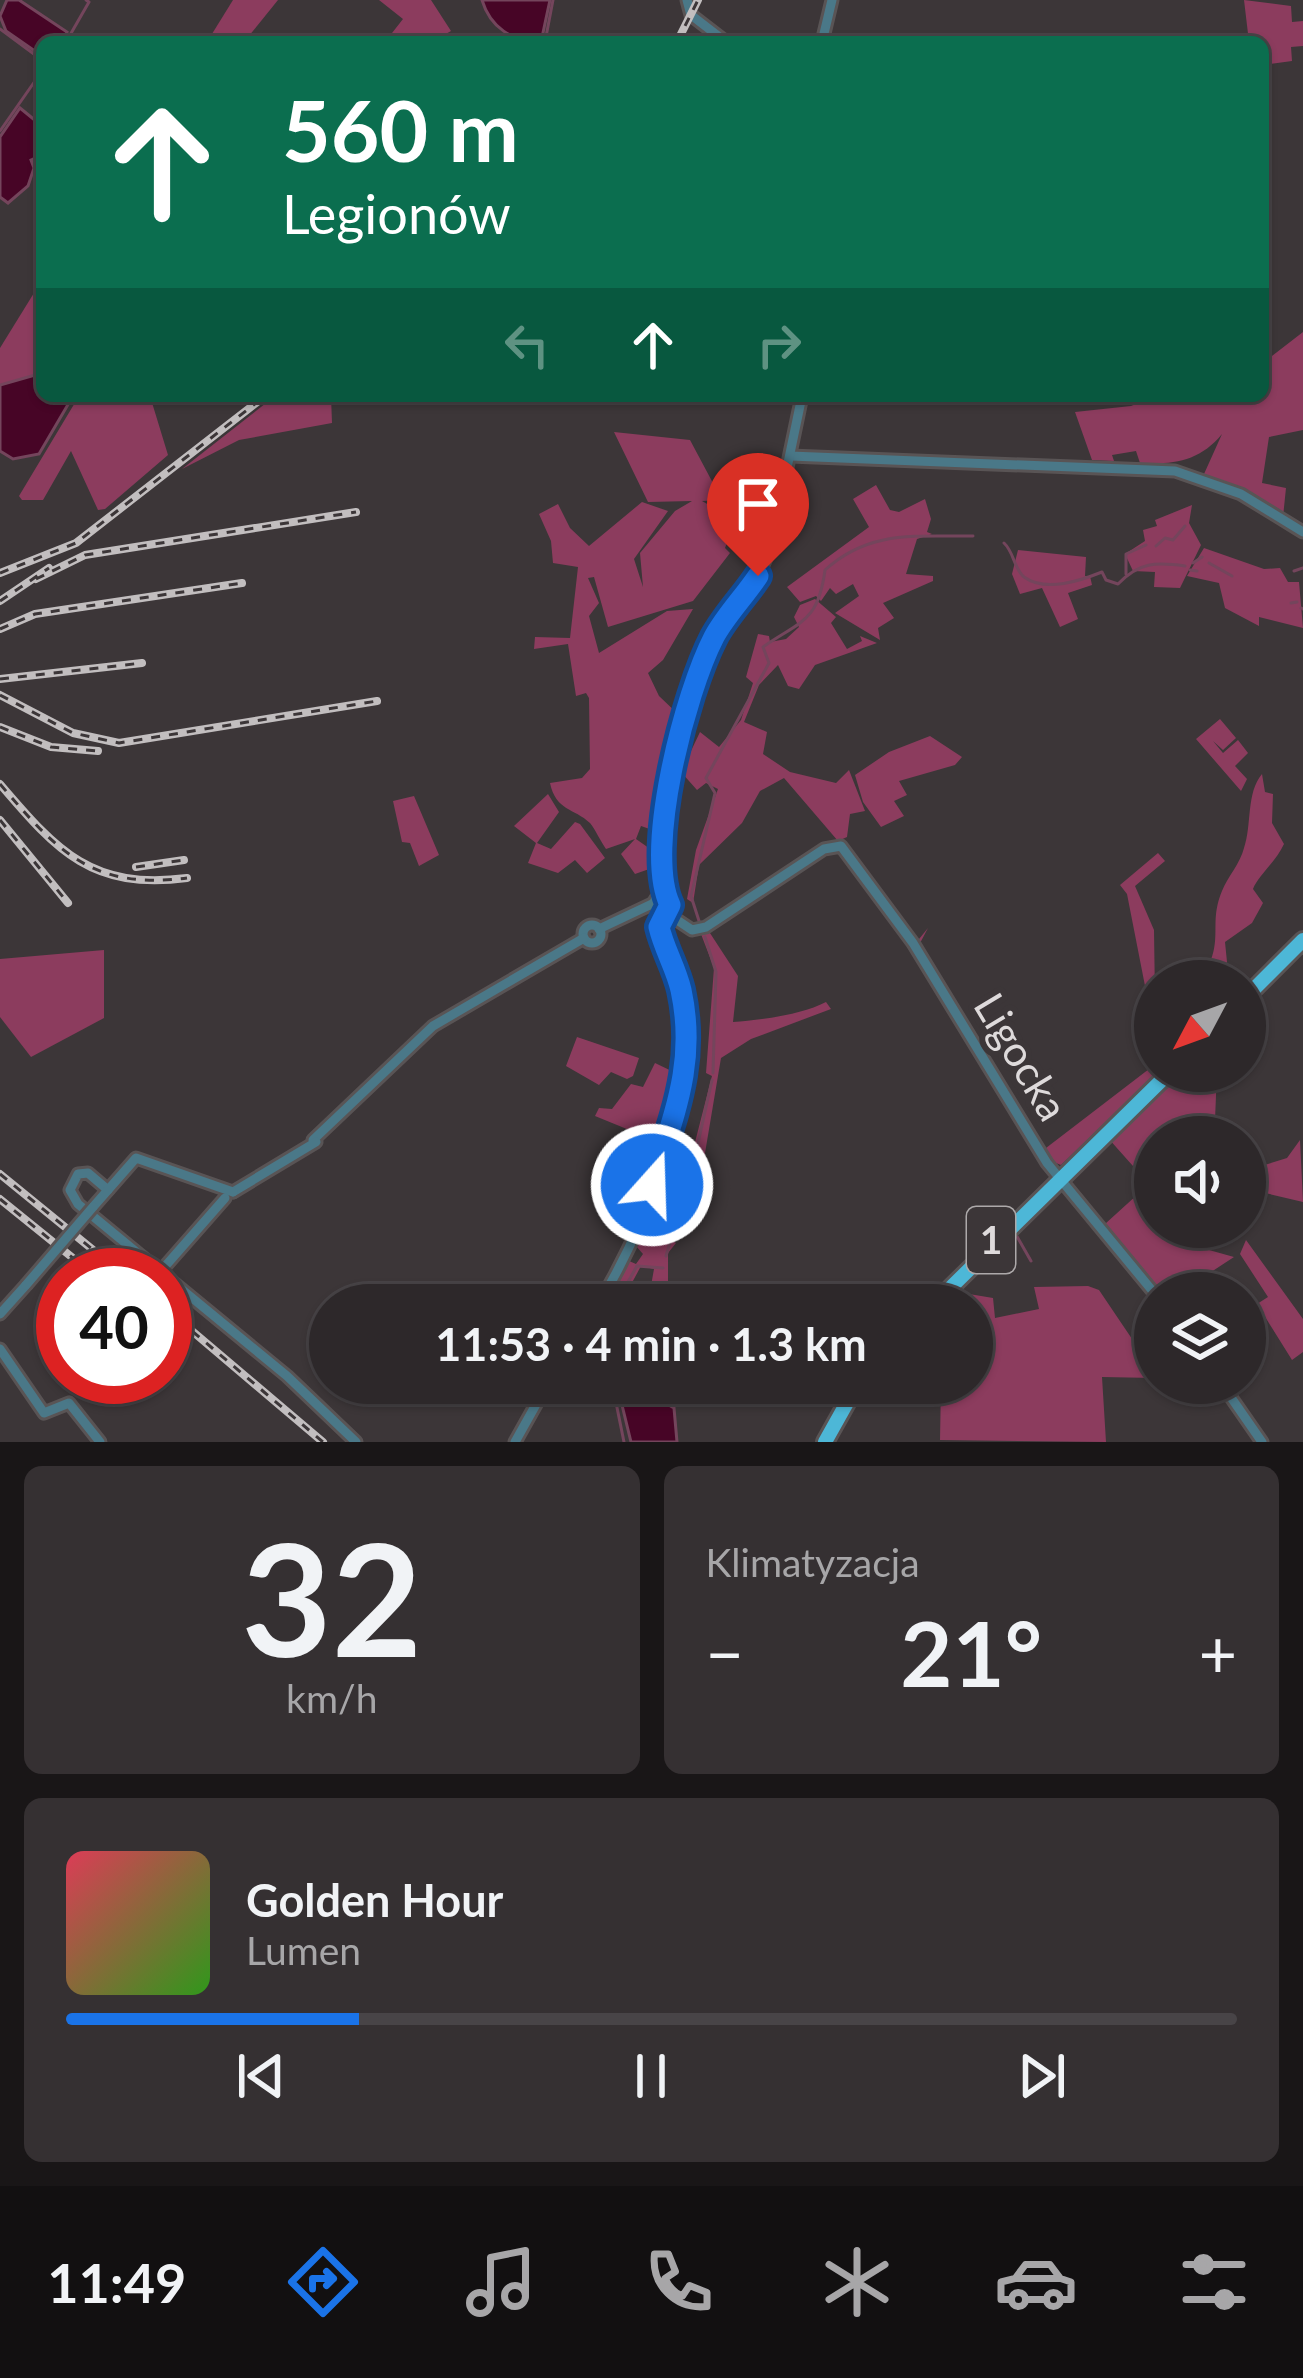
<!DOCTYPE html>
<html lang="pl">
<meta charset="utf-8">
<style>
body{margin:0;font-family:Lato,sans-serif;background:#353032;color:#f1f3f6;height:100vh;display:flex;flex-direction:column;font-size:45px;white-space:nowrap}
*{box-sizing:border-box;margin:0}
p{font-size:39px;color:#a7a6a8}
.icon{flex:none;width:66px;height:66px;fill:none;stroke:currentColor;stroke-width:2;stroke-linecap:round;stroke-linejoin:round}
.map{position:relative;height:1442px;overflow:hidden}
.side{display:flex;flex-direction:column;gap:24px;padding:24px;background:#191617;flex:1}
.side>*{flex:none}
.banner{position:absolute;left:36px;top:36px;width:1233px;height:366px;border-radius:18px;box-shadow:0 3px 9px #0004,0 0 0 3px #484447;background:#0b6e4f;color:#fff;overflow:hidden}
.needle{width:78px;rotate:229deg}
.fabs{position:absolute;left:1134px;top:960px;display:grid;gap:24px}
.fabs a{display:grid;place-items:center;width:132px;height:132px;border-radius:50%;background:#2d282a;box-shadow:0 3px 9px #0004,0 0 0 3px #484447;font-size:60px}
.speed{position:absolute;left:36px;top:1248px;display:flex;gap:24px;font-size:60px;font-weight:700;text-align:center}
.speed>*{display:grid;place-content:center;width:156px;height:156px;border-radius:50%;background:#2d282a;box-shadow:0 3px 9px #0004,0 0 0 3px #484447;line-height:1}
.speed .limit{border:18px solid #d22;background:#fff;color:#111}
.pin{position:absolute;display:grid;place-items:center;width:102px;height:102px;color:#fff;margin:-123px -51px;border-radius:50% 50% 50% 0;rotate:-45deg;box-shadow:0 0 12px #0007}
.pin .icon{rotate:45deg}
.me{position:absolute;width:132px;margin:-66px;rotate:20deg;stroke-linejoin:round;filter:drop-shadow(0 0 9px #0008)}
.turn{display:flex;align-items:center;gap:42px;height:252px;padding:0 48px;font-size:54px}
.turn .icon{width:156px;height:156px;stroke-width:2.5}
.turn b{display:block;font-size:84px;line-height:102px}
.lanes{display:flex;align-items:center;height:114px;padding:0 48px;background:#0003;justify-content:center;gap:60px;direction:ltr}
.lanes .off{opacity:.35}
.big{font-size:90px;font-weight:700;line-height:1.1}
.side .tile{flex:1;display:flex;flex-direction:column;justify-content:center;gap:18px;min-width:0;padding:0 42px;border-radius:18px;background:#353032}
.side .dial{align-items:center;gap:0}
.dial b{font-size:156px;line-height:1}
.song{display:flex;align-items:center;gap:36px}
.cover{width:144px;height:144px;border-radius:18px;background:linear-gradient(135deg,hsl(350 70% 55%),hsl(110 70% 35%))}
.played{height:12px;border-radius:6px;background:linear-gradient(90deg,#1a73e8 25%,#484447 25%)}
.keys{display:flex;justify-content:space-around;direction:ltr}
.heat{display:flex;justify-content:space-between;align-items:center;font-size:66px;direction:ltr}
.side .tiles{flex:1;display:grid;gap:24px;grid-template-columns:1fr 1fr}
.tile:last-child{grid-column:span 2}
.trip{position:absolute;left:309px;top:1284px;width:684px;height:120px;border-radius:60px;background:#2d282a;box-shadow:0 3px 9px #0004,0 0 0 3px #484447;font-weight:700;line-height:120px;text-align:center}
.menu{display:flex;height:192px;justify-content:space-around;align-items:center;background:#121011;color:#a7a6a8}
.menu .icon{width:84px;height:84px}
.menu .on{color:#1a73e8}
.menu b{font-size:54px;color:#f1f3f6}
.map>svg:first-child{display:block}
</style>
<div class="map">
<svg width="1303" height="1442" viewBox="0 0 1303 1442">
<rect width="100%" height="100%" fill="#3c3638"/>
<g fill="#8c3c5e">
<path d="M 233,0 L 278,0 L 244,42 L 207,42 Z"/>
<path d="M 379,0 L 431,0 L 451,31 L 432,42 L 385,42 L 403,19 Z"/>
<path d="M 1244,0 L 1291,6 L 1292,22 L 1303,21 L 1303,46 L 1291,47 L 1292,61 L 1263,65 L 1263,42 L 1249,42 Z"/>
<path d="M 42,280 L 42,373 L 0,385 L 0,348 Z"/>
<path d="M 1303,332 L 1303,430 L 1269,437 L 1262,483 L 1286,488 L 1283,517 L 1204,474 L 1222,434 C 1200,461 1174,465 1140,463 L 1136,451 L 1112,455 L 1114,461 L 1092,460 L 1075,412 L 1131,406 L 1156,396 L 1263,396 L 1263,363 Z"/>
<path d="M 79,396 L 150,396 L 168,455 L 105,509 L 98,510 L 71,451 L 43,500 L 22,500 L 19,496 Z"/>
<path d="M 275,396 L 331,396 L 332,423 L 239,440 L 182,469 Z"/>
<path d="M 614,432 L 690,440 L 722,500 L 702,501 C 720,510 735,528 725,548 L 730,553 L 693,601 L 608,627 L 594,577 L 588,578 L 599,603 L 589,616 L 599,653 L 667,611 L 693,609 L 663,660 L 648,673 L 659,696 L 680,716 L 661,833 L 641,826 L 636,839 L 656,853 L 655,867 L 635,874 L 621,854 L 635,839 L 606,849 C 601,842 595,829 590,823 C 574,808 556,811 550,783 L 582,778 L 590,769 L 589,698 L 586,693 L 576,696 L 568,644 L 534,649 L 535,637 L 570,638 L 578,567 L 553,563 L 551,541 L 539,514 L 558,504 L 570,528 L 589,546 L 642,502 L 668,511 L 634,559 L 643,587 L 640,553 L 675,511 L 692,501 L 648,502 Z"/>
<path d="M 876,485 L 890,510 L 899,512 L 925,499 L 931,519 L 927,532 L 932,534 L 917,539 L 906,574 L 933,576 L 933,581 L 883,603 L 894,618 L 878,628 L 880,640 L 835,613 L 859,596 L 853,584 L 836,594 L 830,588 L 821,601 L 816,596 L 800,602 L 787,587 L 869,527 L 853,499 Z"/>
<path d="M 1192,505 L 1189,523 L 1201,545 L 1180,588 L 1154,587 L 1155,572 L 1133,571 L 1125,554 L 1145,541 L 1143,530 L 1157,526 L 1155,520 Z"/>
<path d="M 1204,548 L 1264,569 L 1280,568 L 1288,582 L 1299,582 L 1303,628 L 1259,617 L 1259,626 L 1225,608 L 1219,583 L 1187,576 Z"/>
<path d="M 1018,550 L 1086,557 L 1085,576 L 1090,576 L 1092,585 L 1068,593 L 1078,619 L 1060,627 L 1042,588 L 1020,594 L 1012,574 Z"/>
<path d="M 815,599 L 836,617 L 831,623 L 847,649 L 862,641 L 860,636 L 877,643 L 815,665 L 799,689 L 788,686 L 778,665 L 759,685 L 744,722 L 767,732 L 763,754 L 790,772 L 836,783 L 849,770 L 865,811 L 850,814 L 847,837 L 838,841 L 784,778 L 760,791 L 742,823 L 699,865 L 693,903 L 687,899 L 696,850 L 718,789 L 706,783 L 697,790 L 681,772 L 700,732 L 719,747 L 741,720 L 753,683 L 746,677 L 758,634 L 769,636 L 770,642 L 786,639 L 799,627 L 794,617 L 800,605 Z"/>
<path d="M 1220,719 L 1236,738 L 1223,750 L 1213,741 L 1223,753 L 1238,740 L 1248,753 L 1235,766 L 1247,779 L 1241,791 L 1196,739 Z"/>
<path d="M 930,736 L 962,757 L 955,765 L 899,781 L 907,795 L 894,801 L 904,816 L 881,827 L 863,802 L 855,775 L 889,752 Z"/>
<path d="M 1262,774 L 1265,792 L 1273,794 L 1272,823 L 1284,844 C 1275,863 1258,876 1253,889 L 1263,903 L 1252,923 L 1225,942 L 1227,962 L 1219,981 L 1200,981 C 1227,940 1207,927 1222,891 C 1228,876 1240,864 1244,848 C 1252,825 1246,793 1262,774 Z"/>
<path d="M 548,794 L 559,812 L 537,843 L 551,849 L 575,822 L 580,824 L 605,858 L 587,873 L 575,860 L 558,873 L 528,863 L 536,843 L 514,826 Z"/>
<path d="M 414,796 L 439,855 L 419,866 L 410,843 L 402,842 L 393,801 Z"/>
<path d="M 1158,853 L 1165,861 L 1135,886 L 1154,930 L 1155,999 L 1146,991 L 1127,894 L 1120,885 Z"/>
<path d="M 928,928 L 919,945 L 1046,1148 L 1149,1069 L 1155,1066 L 1159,1071 L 1061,1165 L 1048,1160 L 915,944 Z"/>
<path d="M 708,930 L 738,976 L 733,1022 C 760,1020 801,1015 826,1002 L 831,1009 L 751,1039 L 721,1058 L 704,1159 L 692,1154 L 712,1076 L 706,1073 L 714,968 L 701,934 Z"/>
<path d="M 104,950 L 104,1018 L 31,1057 L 0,1017 L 0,959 Z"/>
<path d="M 577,1037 L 639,1058 L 633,1076 L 627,1079 L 611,1072 L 599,1085 L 566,1066 Z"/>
<path d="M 655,1063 L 682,1076 L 661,1143 L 595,1116 L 599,1108 L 612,1109 L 631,1084 L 643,1087 Z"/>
<path d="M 1177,1071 L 1217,1071 L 1215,1120 L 1202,1137 L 1155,1137 L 1155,1227 L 1208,1227 L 1197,1234 L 1209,1250 L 1234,1257 L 1179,1293 L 1159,1293 L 1105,1224 L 1149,1184 L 1108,1138 Z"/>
<path d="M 1300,1140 L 1303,1202 L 1261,1192 L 1254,1181 L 1258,1167 L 1287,1158 Z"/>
<path d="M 663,1189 L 688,1191 L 687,1196 L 700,1205 L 695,1210 L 685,1205 L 671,1240 L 676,1243 L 668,1253 L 668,1281 L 659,1305 L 649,1297 L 654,1269 L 641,1266 L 620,1305 L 603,1305 L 629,1261 L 636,1264 L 643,1254 L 636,1246 L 641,1232 L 664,1238 L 673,1210 L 658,1203 Z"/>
<path d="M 1246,1240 L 1303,1319 L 1303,1352 L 1292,1360 L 1257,1304 L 1268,1297 L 1240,1254 Z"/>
<path d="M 1088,1286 L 1099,1290 L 1155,1373 L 1155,1378 L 1102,1377 L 1106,1442 L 940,1440 L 941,1383 L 972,1383 L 972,1305 L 947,1305 L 963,1293 L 993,1298 L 995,1318 L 1039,1309 L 1034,1287 Z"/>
</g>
<g fill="#470526" stroke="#74455c" stroke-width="3">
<path d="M 7,0 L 19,0 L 67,32 L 63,42 L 42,42 L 42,56 L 6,31 L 0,16 Z"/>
<path d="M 482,0 L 550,0 L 541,42 C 512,42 490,27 482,0 Z"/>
<path d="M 20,108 L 42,126 L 42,155 L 31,160 L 34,168 L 28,186 L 8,203 L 0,197 L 0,137 Z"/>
<path d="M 42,373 L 42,396 L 73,396 L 39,454 L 13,459 L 0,451 L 0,385 Z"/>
<path d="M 665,1403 L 674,1408 L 677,1442 L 631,1442 L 622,1405 Z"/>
</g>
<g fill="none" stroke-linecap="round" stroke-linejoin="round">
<g stroke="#74455c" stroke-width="3">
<path d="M 0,29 L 42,60"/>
<path d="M 66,42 L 89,2 L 86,0"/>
<path d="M 545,42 L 553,0"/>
<path d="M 0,131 L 42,71"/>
<path d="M 1004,543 C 1014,552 1014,569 1024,577 C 1046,593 1082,580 1102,572 L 1106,580 L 1118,584 C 1139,562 1156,562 1185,566"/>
<path d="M 1156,546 L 1165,538 L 1173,540 L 1185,526"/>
<path d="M 1193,563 L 1202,557"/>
<path d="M 1209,563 L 1232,576"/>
<path d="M 1190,570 L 1197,571"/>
<path d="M 1294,571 L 1303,568"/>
<path d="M 1126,574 L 1126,554 L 1146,545"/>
<path d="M 1291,603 L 1297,602"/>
<path d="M 1301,608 L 1303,609"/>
<path d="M 700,924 L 691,896 L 715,793 L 706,778 L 769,663 L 763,647 C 800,621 818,623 825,570 C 870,529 917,537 973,536"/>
<path d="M 705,937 L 716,972 L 713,1073"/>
<path d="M 696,1152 L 712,1080"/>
<path d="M 1015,1233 L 1031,1261"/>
<path d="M 666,1256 L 694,1162"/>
<path d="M 615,1305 L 637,1266 L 663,1268"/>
<path d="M 612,1383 L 624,1442"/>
</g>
<g stroke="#595455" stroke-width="15">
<g id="minor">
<path d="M 687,0 L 691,15 L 726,42"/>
<path d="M 822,42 L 832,0"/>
<path d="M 790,456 L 1175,471 L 1241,494 L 1303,532"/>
<circle cx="662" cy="904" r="8"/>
<path d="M 659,897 L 677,741 L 714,638 L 757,579 L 770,549 L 802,396"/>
<path d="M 665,912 L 692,930 L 706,927 L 824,849 L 841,846 L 913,943 L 1047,1163 L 1155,1294"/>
<circle cx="592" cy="934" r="9"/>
<path d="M 599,929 L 654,903"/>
<path d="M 313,1140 L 433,1026 L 584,938"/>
<path d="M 108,1190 L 88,1173 L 78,1174 L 70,1190 L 78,1204 L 287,1376 L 356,1442"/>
<path d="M 233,1192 L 316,1142"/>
<path d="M 93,1207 L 136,1158 L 233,1192"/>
<path d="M 161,1271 L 225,1198"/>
<path d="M 598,1305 C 641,1234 697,1101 686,1017 C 681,981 659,947 657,911"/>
<path d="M 0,1314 L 26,1285"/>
<path d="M 0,1349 L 44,1413 L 69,1403 L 100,1442"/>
<path d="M 1221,1383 L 1262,1442"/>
<path d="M 515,1442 L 548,1383"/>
</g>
</g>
<g stroke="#595455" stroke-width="20">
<g id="major">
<path d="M 1245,998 L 1303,940"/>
<path d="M 933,1305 L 1171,1071"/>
<path d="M 825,1442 L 858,1383"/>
</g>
</g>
<use href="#minor" stroke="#4a7888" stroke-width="9"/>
<use href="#major" stroke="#4db7d7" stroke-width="14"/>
<g stroke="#c2bebf" stroke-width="8">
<g id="rail">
<path d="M 677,42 L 698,0"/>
<path d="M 0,573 L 76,543 L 265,396"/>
<path d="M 36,579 L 85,555 L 356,512"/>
<path d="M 0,601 L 49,568"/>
<path d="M 0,629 L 35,614 L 242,583"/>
<path d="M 0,679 L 142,663"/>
<path d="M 0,695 L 73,733 L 119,743 L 377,701"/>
<path d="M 0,727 L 51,747 L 98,751"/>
<path d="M 0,784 C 58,852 92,890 187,878"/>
<path d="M 0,820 L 68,903"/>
<path d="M 136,867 L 184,860"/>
<path d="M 0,1174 L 124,1275"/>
<path d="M 0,1199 L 94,1275"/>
<path d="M 165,1308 L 323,1442"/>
</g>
</g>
<use href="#rail" stroke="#3c3638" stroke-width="3" stroke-dasharray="9" stroke-linecap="butt"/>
<g stroke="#595455" stroke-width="15" stroke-linecap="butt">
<path id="minor-bridge" d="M 26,1285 L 93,1207"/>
</g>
<use href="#minor-bridge" stroke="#4a7888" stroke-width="9"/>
</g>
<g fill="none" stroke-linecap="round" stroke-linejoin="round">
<g stroke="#114b97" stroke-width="30">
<path id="route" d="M 652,1185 C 673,1116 697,1064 681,990 C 676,968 664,949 659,927 L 670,905 C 644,850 685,693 714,637 C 726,615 744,597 758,576"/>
</g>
<use href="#route" stroke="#1a73e8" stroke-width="21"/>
</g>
<g text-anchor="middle" stroke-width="12" stroke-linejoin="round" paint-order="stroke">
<rect fill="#3c3638" stroke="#ada9aa" stroke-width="3" x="967" y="1207" width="48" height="66" rx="9"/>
<g font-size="39" font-weight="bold" fill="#dedadb">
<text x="991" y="1254">1</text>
</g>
<g font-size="42" fill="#dedadb" stroke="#3c3638">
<text transform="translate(1021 1057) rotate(59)" y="15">Ligocka</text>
</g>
</g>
</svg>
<div class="fabs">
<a><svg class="needle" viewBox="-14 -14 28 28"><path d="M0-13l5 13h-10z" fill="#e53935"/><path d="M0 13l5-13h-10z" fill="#a7a6a8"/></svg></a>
<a><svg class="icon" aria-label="sound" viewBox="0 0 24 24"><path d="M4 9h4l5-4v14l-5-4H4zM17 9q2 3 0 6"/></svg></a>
<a><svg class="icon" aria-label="layers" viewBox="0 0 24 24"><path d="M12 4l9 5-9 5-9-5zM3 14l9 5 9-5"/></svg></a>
</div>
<div class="speed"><div class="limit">40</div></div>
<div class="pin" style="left:758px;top:576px;background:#d93025"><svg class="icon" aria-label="arrive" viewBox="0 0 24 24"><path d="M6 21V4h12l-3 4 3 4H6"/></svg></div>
<svg class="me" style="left:652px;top:1185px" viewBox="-20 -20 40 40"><circle r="17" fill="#1a73e8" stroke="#fff" stroke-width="3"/><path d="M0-11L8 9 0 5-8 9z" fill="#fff"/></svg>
<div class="trip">11:53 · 4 min · 1.3 km</div>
<div class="banner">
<div class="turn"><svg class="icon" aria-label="ahead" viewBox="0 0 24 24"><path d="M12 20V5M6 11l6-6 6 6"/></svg><div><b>560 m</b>Legionów</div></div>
<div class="lanes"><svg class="icon off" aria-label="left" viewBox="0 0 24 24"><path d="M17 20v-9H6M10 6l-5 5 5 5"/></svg><svg class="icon" aria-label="ahead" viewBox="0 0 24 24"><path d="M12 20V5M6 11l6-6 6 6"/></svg><svg class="icon off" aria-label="right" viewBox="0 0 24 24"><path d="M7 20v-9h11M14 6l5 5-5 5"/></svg></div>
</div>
</div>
<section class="side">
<div class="tiles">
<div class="tile dial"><b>32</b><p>km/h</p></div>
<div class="tile"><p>Klimatyzacja</p>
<div class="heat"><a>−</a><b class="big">21°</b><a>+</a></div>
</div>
<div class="tile">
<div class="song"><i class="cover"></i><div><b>Golden Hour</b><p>Lumen</p></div></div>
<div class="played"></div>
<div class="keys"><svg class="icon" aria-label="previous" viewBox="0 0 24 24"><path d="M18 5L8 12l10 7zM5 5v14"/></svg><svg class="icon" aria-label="pause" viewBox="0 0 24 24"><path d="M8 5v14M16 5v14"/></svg><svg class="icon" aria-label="next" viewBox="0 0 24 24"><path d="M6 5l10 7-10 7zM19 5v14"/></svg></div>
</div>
</div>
</section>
<nav class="menu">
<b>11:49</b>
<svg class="icon on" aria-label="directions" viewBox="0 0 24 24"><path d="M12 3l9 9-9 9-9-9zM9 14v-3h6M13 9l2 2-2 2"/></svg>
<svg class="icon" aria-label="music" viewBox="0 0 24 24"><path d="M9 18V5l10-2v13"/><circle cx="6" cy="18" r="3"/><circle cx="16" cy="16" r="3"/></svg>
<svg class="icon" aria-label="phone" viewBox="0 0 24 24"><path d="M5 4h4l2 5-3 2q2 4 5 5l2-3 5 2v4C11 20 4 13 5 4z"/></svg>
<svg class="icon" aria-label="climate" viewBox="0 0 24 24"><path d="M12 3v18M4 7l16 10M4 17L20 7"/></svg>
<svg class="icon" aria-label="car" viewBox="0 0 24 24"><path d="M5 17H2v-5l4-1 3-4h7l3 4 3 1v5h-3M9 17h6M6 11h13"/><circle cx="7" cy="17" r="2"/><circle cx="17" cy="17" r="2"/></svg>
<svg class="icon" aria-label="filters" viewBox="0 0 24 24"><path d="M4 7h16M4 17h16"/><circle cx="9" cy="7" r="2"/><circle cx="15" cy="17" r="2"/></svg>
</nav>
